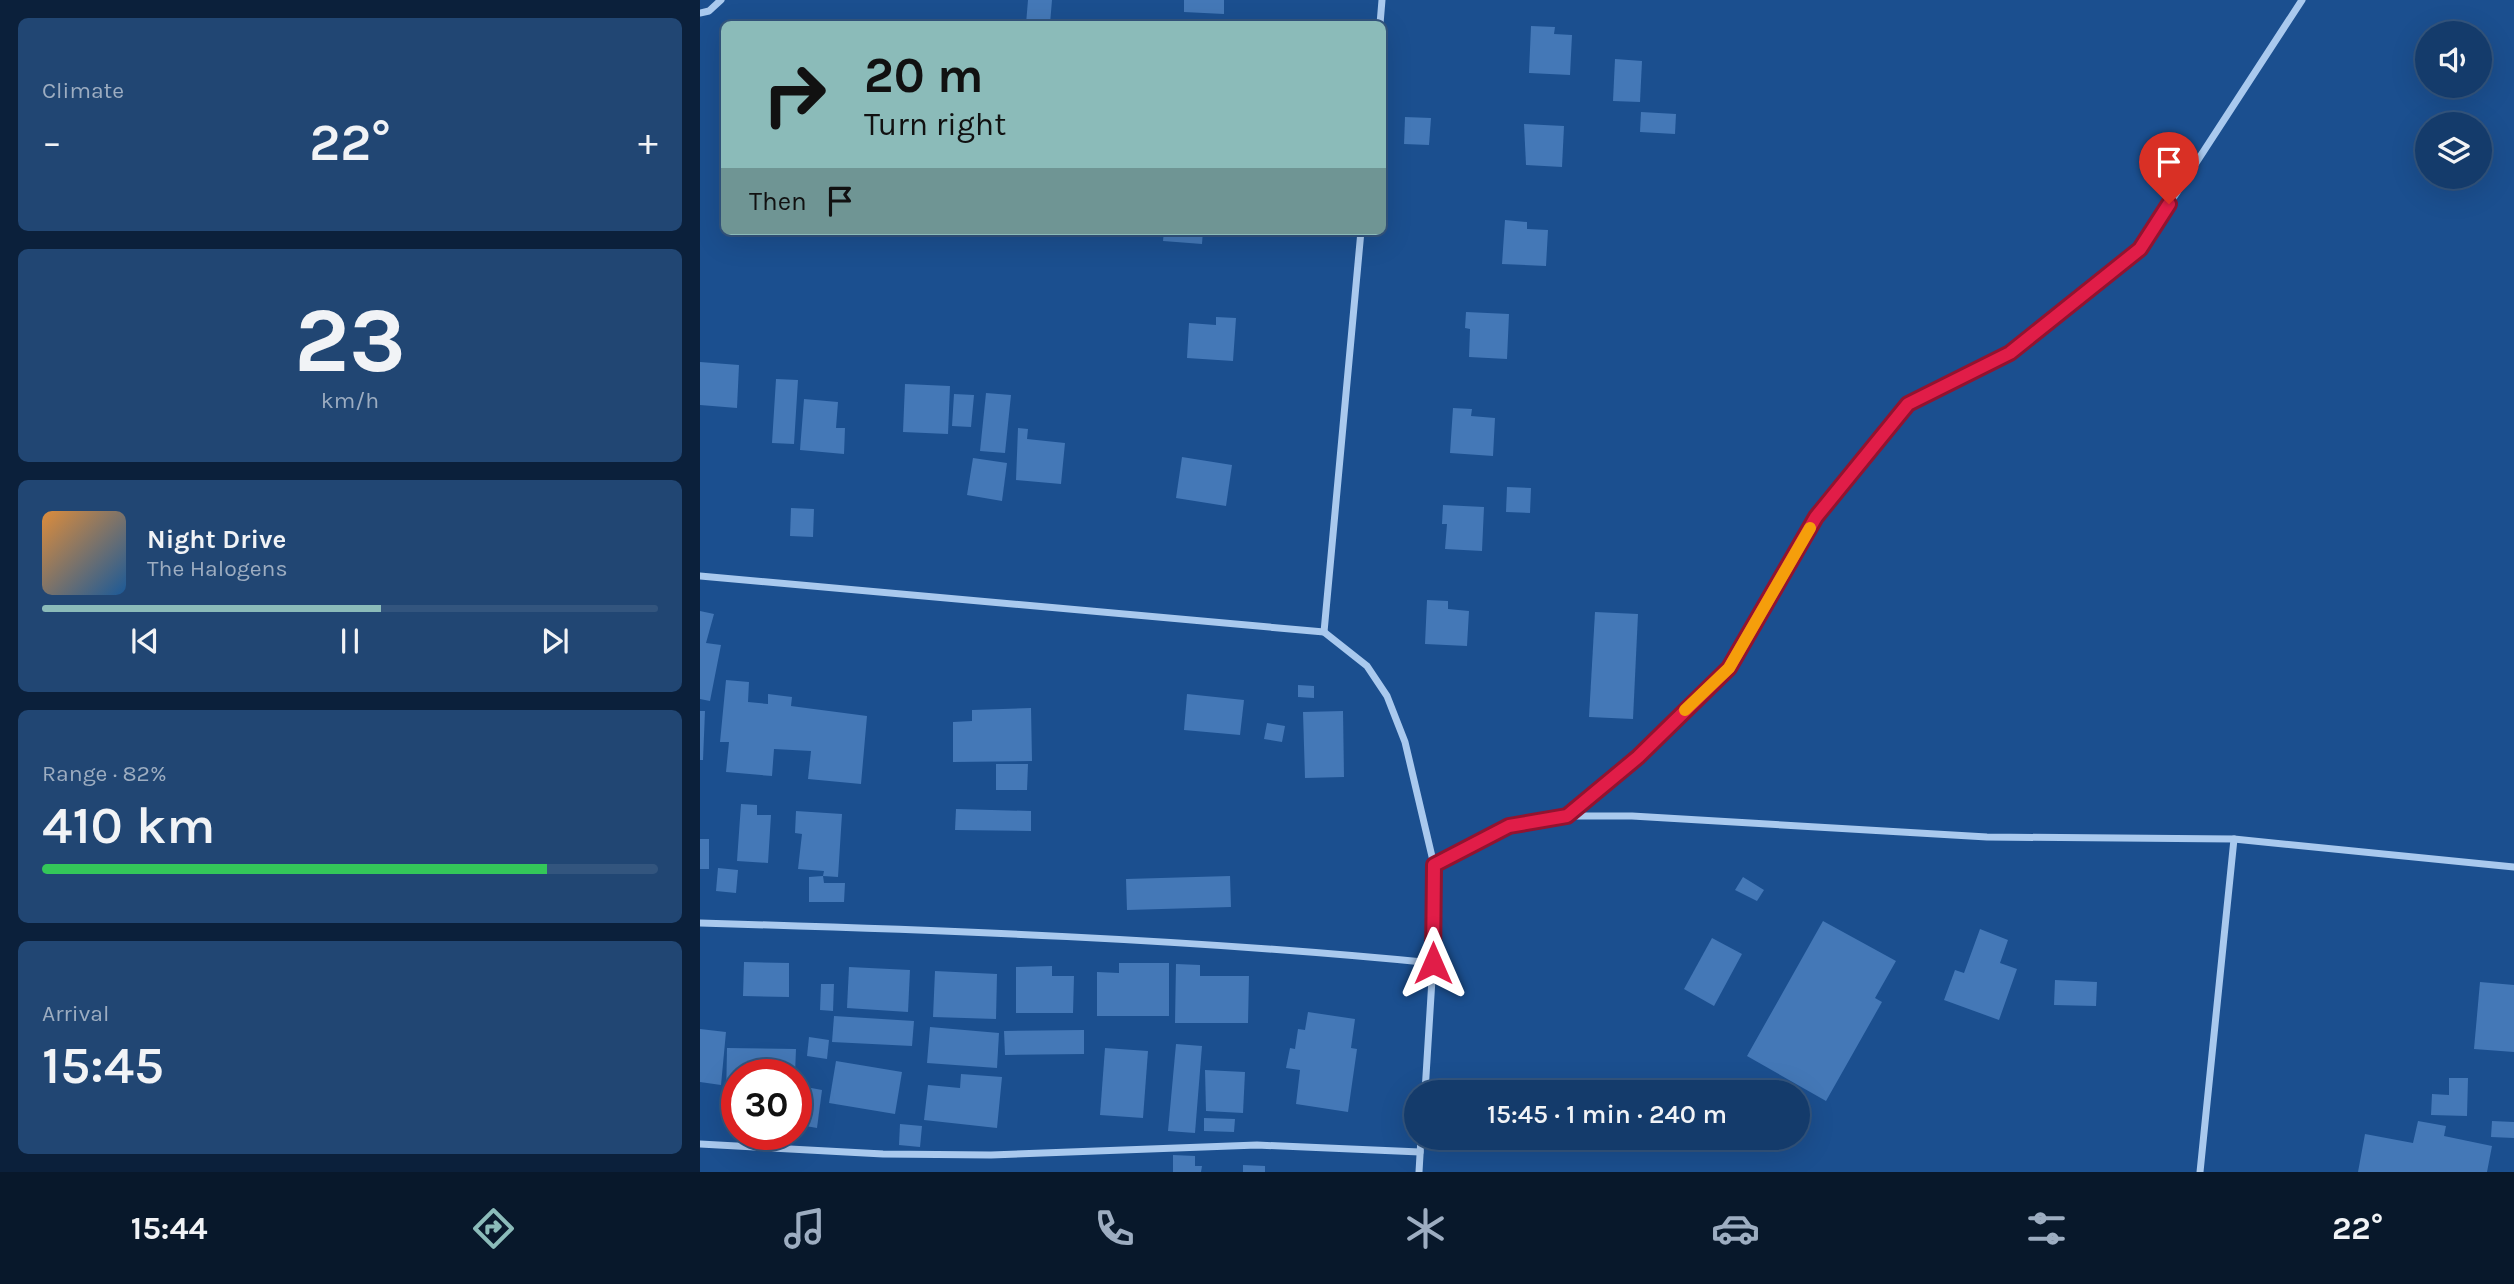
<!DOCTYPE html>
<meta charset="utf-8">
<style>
body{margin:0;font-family:Karla,sans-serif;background:#214673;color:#f1f3f6;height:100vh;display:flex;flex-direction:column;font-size:26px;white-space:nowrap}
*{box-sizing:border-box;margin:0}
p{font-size:23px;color:#9dadc1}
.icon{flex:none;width:38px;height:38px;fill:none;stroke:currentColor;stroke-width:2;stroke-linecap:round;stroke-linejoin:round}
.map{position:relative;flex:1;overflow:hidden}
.details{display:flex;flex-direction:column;gap:18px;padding:18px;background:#0b203b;width:700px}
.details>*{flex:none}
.hud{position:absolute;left:21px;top:21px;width:665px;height:214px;border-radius:10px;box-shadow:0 7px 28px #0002,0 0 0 2px #33557e;background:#8bbbb9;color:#111;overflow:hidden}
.controls{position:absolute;left:1715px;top:21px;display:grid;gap:14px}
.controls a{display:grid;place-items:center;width:77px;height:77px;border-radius:50%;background:#143b6b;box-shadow:0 7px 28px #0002,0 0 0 2px #33557e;font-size:35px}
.speed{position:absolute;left:21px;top:1059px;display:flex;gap:14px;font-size:35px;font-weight:700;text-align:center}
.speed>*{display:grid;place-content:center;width:91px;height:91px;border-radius:50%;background:#143b6b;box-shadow:0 7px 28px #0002,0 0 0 2px #33557e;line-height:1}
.speed .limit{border:10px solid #d22;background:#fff;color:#111}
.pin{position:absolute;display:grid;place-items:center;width:60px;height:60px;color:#fff;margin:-72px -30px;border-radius:50% 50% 50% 0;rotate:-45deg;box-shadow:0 0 7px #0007}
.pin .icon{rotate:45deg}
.me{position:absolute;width:77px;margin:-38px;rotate:0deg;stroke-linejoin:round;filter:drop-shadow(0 0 5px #0008)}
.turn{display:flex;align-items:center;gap:24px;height:147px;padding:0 28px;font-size:32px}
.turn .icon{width:91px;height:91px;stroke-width:2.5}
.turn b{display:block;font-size:49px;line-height:60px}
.then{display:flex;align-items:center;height:66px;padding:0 28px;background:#0003;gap:14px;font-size:26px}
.big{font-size:52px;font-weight:600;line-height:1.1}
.details .tile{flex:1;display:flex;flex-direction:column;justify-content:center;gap:10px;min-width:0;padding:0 24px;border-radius:10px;background:#214673}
.details .dial{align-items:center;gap:0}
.dial b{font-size:91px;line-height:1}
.song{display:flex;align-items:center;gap:21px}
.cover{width:84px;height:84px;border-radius:10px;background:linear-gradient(135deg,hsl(30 70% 55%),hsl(210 70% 35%))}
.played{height:7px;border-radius:4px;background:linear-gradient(90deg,#8bbbb9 55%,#33557e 55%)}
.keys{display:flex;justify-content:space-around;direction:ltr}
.heat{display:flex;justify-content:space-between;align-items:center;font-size:38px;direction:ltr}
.charge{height:10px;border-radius:5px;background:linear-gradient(90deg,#34c759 82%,#33557e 0)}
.trip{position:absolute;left:704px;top:1080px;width:406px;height:70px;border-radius:35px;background:#143b6b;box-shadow:0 7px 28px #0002,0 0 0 2px #33557e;font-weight:600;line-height:70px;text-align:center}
.dock{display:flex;height:112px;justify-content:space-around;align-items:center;background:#08182b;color:#9dadc1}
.dock .icon{width:49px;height:49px}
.dock .active{color:#8bbbb9}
.dock b{font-size:32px;color:#f1f3f6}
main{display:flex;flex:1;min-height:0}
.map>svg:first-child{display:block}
</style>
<main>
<section class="details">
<div class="tile"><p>Climate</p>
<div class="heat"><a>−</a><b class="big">22°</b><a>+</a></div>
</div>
<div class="tile dial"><b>23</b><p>km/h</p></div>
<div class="tile">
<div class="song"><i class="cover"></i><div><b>Night Drive</b><p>The Halogens</p></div></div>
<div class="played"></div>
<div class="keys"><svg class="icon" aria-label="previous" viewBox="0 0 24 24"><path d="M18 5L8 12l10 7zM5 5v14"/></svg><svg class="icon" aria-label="pause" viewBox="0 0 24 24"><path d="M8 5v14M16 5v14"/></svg><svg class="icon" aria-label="next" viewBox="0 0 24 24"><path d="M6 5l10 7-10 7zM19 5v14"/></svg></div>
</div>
<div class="tile"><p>Range · 82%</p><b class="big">410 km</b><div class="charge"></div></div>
<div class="tile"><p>Arrival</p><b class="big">15:45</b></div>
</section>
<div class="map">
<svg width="1814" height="1172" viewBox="0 0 1814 1172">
<rect width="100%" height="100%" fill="#1b4f8f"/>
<g fill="#4478b7">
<path d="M 328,0 L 352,0 L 350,24 L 326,24 Z"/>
<path d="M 484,0 L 524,0 L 524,14 L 484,12 Z"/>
<path d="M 831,26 L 855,27 L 854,34 L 872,35 L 870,75 L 829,73 Z"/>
<path d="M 915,59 L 942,61 L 940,102 L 913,101 Z"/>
<path d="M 941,112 L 976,114 L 975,134 L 940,132 Z"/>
<path d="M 705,117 L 731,118 L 729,145 L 704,144 Z"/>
<path d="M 824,124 L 864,126 L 862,167 L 826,165 Z"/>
<path d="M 805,220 L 827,222 L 827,229 L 848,230 L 846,266 L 802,264 Z"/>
<path d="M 464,231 L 503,231 L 502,244 L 463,241 Z"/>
<path d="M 766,312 L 809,314 L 807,359 L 769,357 L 770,329 L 765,328 Z"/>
<path d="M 516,317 L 536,318 L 533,361 L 487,358 L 489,323 L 516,325 Z"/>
<path d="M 0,362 L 39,365 L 37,408 L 0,405 Z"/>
<path d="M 76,379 L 98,380 L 94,444 L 72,443 Z"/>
<path d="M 205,384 L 250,386 L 248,434 L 203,432 Z"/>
<path d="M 286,393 L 311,395 L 305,453 L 280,451 Z"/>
<path d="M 254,394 L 274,395 L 271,427 L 252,426 Z"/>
<path d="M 104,399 L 138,402 L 136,428 L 145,428 L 144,454 L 100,450 Z"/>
<path d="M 753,408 L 772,409 L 771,416 L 795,418 L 793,456 L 750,453 Z"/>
<path d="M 318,428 L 328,429 L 327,439 L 365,443 L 361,484 L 316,480 Z"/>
<path d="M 482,457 L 532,465 L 526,506 L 476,498 Z"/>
<path d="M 273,458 L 307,463 L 302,501 L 267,495 Z"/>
<path d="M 807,487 L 831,488 L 830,513 L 806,512 Z"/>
<path d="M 743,505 L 784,507 L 782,551 L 745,549 L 747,524 L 742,524 Z"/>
<path d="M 91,508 L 114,509 L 113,537 L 90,536 Z"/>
<path d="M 727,600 L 748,601 L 748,609 L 769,611 L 767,646 L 725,644 Z"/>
<path d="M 0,611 L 14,614 L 6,643 L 21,645 L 10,701 L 0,699 Z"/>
<path d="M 895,612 L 938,614 L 933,719 L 889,717 Z"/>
<path d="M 26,680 L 49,682 L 48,702 L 68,704 L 68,694 L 92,697 L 91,706 L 167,716 L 161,784 L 108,779 L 111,751 L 74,749 L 72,776 L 26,772 L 29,742 L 20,742 Z"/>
<path d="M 598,685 L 614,686 L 614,698 L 598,697 Z"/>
<path d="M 487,694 L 544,700 L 540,735 L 484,730 Z"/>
<path d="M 331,708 L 332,761 L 253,762 L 253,722 L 272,721 L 272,710 Z"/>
<path d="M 0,711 L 5,711 L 3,760 L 0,760 Z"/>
<path d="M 643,711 L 644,777 L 605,778 L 603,712 Z"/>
<path d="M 567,723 L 585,726 L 582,742 L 564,739 Z"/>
<path d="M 296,764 L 328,764 L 327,790 L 296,790 Z"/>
<path d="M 41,804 L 57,805 L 57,815 L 71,815 L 68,863 L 37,861 Z"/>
<path d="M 256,809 L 331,811 L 331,831 L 255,830 Z"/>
<path d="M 96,811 L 142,814 L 138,877 L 123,876 L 124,871 L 98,869 L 102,834 L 95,833 Z"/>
<rect x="0" y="839" width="9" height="30"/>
<path d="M 18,868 L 38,870 L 36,893 L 16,891 Z"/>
<path d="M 123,876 L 124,883 L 145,883 L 144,902 L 109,902 L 109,877 Z"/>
<path d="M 530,876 L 531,907 L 427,910 L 426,879 Z"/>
<path d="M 1043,877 L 1064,890 L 1057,901 L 1035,890 Z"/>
<path d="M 1123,921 L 1196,961 L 1175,998 L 1182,1002 L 1126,1101 L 1047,1056 Z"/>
<path d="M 1280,929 L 1308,940 L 1300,963 L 1317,969 L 1299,1020 L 1244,1000 L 1255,970 L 1264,973 Z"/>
<path d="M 1012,938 L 1042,954 L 1014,1006 L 984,989 Z"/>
<path d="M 44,962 L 89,963 L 89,997 L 43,996 Z"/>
<path d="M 419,963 L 469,963 L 469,1016 L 397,1016 L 397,972 L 419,973 Z"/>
<path d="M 476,964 L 500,965 L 500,976 L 549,976 L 548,1023 L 475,1023 Z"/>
<path d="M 352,966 L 352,976 L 374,976 L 373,1013 L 316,1013 L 316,967 Z"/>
<path d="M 149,967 L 210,970 L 208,1012 L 147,1008 Z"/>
<path d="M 235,971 L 297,974 L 296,1019 L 233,1017 Z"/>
<path d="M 1355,980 L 1397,982 L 1396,1006 L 1354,1005 Z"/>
<path d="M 1780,982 L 1814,985 L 1814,1052 L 1774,1049 Z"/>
<path d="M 121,984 L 134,984 L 133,1011 L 120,1010 Z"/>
<path d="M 608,1012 L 655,1019 L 651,1048 L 657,1049 L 648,1112 L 596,1104 L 600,1070 L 586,1068 L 590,1048 L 595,1049 L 598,1029 L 605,1030 Z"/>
<path d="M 134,1016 L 214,1021 L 212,1046 L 132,1042 Z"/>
<path d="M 230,1027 L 299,1033 L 297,1068 L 227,1063 Z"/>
<path d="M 0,1029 L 26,1032 L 21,1085 L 0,1082 Z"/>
<path d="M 384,1030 L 384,1054 L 305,1055 L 304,1031 Z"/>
<path d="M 109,1037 L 129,1040 L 127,1059 L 107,1056 Z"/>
<path d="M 476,1044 L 502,1046 L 495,1133 L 468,1131 Z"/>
<path d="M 27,1048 L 96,1049 L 95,1074 L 37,1074 L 37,1101 L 26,1100 Z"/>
<path d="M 405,1048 L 448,1051 L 443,1118 L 400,1115 Z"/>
<path d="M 136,1061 L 202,1072 L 195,1114 L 129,1103 Z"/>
<path d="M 505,1070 L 545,1072 L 543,1113 L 506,1111 Z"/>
<path d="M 261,1074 L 302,1077 L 297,1128 L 224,1120 L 228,1085 L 260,1088 Z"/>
<path d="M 1749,1078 L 1768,1078 L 1767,1116 L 1731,1115 L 1732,1094 L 1749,1095 Z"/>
<path d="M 106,1087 L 122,1090 L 117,1128 L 100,1125 Z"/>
<path d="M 504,1118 L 535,1119 L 534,1132 L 504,1131 Z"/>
<path d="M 1718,1121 L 1746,1126 L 1744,1136 L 1792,1146 L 1787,1172 L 1658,1172 L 1665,1134 L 1713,1143 Z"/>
<path d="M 1792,1121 L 1814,1122 L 1814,1138 L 1791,1137 Z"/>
<path d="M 200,1124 L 222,1126 L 220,1147 L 199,1145 Z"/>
<path d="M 473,1155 L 495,1156 L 495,1166 L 502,1166 L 501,1172 L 473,1172 Z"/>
<path d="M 543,1165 L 565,1166 L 565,1172 L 543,1172 Z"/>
</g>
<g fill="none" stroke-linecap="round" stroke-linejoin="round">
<g stroke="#a9c9ee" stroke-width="7">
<path d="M 0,13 L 9,11 L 21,0"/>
<path d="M 680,24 L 682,0"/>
<path d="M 0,576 L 624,632 L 667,666 L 687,696 L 705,742 L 734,865 L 733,963 L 725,1092"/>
<path d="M 624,632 L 661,231"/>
<path d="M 867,816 L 938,757 L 1029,668 L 1116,517 L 1208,404 L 1310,353 L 1440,249 L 1602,0"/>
<path d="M 734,865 L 809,826 L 867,816 L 932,816 L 1287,837 L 1534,839 L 1814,867"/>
<path d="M 0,923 C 245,930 489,939 733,963"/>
<path d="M 0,1144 L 183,1154 L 291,1155 L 557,1145 L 720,1152"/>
<path d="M 719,1172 L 721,1138"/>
<path d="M 1500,1172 L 1534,839"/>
</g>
</g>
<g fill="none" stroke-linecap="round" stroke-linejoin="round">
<g stroke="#92132f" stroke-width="18">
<path id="route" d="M 733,963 L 734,865 L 809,826 L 867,816 L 938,757 L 1029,668 L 1116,517 L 1208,404 L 1310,353 L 1440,249 L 1469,204"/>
</g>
<use href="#route" stroke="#e11d48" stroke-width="12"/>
<path stroke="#f59e0b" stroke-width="12" d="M 985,710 L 1029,668 L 1110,528"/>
</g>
</svg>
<div class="controls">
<a><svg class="icon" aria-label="sound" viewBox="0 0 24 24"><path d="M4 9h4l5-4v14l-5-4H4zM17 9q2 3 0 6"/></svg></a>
<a><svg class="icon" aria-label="layers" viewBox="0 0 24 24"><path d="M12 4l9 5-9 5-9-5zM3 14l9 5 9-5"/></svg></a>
</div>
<div class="speed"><div class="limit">30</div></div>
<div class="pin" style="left:1469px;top:204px;background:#d93025"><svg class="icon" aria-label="arrive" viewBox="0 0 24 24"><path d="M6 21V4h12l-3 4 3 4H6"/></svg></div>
<svg class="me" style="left:733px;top:963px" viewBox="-20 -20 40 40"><path d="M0-17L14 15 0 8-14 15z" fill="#e11d48" stroke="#fff" stroke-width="4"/></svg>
<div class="trip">15:45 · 1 min · 240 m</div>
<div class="hud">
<div class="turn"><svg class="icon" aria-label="right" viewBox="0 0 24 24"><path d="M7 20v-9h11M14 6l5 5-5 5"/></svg><div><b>20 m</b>Turn right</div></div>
<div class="then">Then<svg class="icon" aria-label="arrive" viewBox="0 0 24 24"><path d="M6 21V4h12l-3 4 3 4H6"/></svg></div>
</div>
</div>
</main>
<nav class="dock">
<b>15:44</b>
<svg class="icon active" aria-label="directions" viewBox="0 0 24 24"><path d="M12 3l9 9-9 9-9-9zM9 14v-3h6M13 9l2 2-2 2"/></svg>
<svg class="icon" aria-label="music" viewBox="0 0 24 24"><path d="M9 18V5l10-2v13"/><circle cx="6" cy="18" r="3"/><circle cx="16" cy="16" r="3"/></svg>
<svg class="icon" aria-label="phone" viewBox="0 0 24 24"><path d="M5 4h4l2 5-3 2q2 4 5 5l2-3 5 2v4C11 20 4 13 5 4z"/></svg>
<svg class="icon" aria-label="climate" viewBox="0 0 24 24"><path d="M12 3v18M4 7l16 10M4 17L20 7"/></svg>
<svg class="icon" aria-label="car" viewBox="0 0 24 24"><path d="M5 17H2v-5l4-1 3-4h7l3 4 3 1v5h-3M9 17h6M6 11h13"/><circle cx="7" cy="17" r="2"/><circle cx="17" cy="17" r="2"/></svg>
<svg class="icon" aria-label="filters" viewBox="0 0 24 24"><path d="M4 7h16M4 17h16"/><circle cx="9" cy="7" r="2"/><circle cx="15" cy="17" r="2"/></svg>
<b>22°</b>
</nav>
